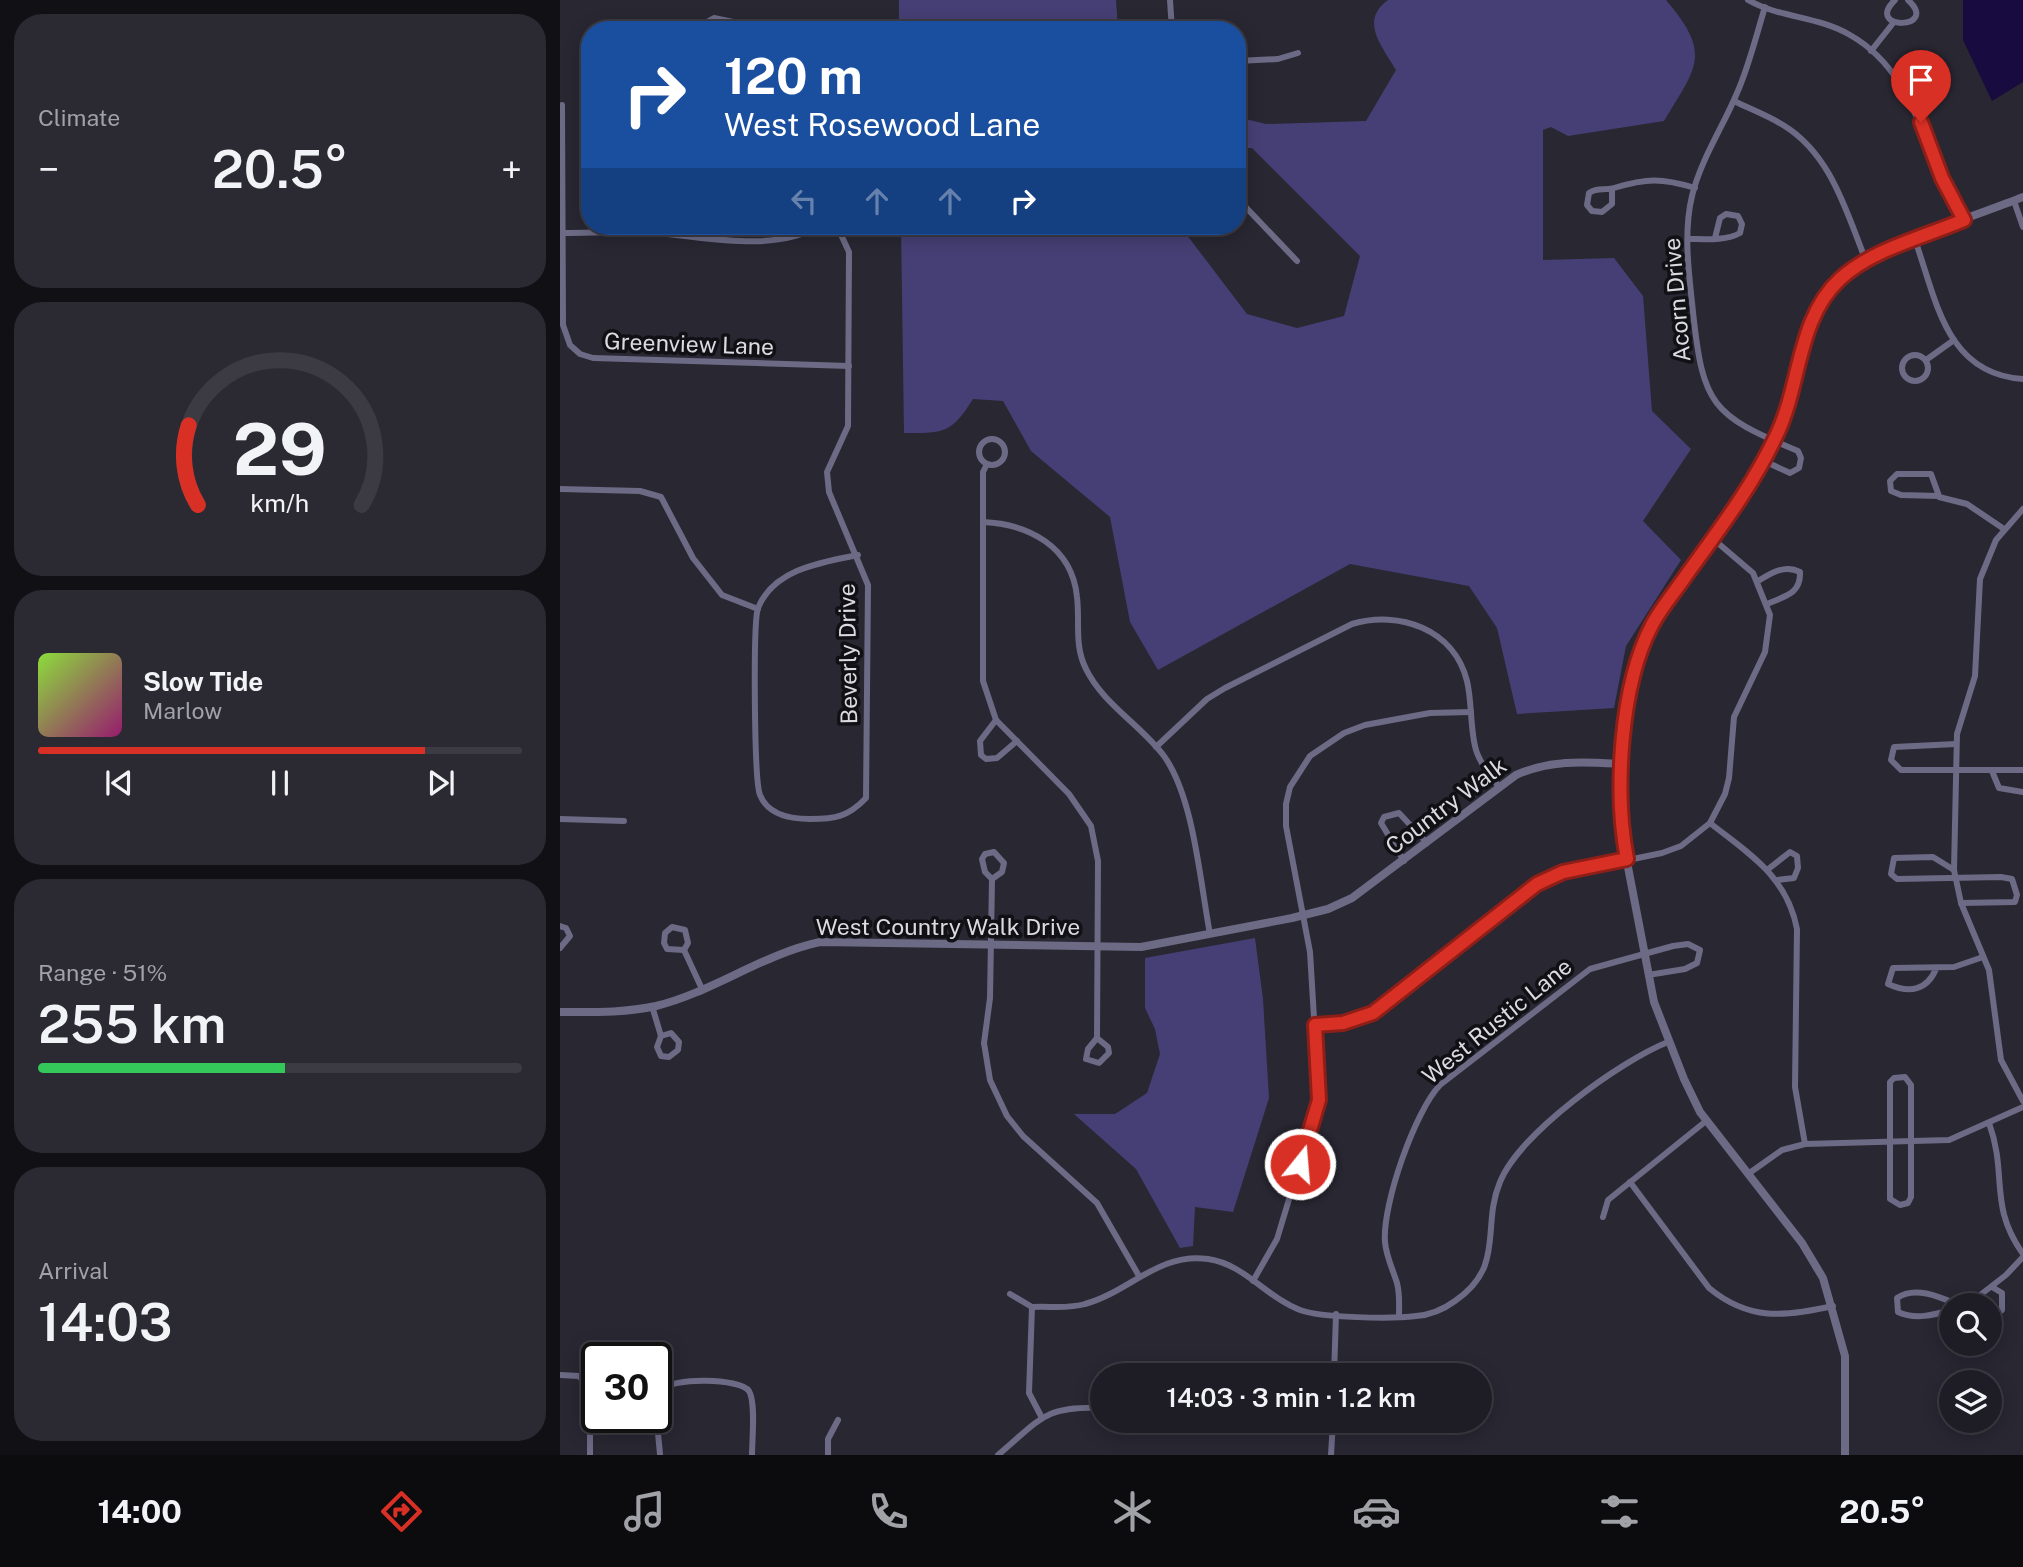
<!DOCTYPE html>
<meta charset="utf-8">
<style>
body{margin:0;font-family:"Public Sans",sans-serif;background:#2b2a32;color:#f1f3f6;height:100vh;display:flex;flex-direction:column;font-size:26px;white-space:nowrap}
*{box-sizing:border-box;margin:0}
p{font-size:23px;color:#a1a2a7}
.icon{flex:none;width:38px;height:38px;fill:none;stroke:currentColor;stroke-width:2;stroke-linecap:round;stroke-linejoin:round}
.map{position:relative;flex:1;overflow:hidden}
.panel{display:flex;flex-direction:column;gap:14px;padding:14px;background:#101015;width:560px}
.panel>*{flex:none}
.hud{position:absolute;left:21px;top:21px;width:665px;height:214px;border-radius:28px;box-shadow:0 4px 18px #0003,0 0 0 2px #3c3b43;background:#1a4fa0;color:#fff;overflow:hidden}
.controls{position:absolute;left:1379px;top:1293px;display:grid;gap:14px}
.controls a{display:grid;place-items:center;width:63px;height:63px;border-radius:50%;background:#1e1d26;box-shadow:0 4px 18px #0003,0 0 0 2px #3c3b43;font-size:35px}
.speed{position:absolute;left:21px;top:1342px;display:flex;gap:14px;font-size:35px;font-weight:700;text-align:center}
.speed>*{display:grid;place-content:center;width:91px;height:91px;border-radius:50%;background:#1e1d26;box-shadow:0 4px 18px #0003,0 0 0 2px #3c3b43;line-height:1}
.speed .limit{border:4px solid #111;border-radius:10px;background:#fff;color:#111}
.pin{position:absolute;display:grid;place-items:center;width:60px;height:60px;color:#fff;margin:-72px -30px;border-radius:50% 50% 50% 0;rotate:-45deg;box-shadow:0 0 7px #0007}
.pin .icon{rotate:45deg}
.me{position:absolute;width:77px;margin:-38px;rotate:17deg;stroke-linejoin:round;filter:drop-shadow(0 0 5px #0008)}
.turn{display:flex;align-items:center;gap:24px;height:147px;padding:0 28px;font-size:32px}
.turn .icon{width:91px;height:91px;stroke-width:2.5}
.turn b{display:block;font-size:49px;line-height:60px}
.lanes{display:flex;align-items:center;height:66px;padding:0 28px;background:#0003;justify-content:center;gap:35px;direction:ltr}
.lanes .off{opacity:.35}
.big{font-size:52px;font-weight:600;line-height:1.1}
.panel .widget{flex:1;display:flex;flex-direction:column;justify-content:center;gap:10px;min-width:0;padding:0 24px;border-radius:28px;background:#2b2a32}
.panel .dial{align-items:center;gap:0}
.dial svg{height:182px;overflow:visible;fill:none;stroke:#3c3b43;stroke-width:7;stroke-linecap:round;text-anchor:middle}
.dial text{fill:#f1f3f6;stroke:none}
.song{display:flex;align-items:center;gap:21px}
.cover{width:84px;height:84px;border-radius:10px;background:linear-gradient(135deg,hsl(90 70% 55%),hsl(320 70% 35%))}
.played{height:7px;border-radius:4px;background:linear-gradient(90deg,#d93025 80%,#3c3b43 80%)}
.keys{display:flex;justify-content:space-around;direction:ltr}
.heat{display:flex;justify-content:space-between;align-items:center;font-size:38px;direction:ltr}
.charge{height:10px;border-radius:5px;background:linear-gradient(90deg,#34c759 51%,#3c3b43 0)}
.trip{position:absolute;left:530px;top:1363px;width:402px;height:70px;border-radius:35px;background:#1e1d26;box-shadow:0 4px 18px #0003,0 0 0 2px #3c3b43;font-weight:600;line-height:70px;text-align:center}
.tab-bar{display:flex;height:112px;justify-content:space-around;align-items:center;background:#0c0c0f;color:#a1a2a7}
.tab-bar .icon{width:49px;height:49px}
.tab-bar .current{color:#d93025}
.tab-bar b{font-size:32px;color:#f1f3f6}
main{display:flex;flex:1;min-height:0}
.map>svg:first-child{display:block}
</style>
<main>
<section class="panel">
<div class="widget"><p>Climate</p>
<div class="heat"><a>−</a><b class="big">20.5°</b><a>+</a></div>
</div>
<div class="widget dial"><svg viewBox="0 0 100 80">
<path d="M14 69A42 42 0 1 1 86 69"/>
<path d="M14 69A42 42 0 0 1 10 34" stroke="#d93025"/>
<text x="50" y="56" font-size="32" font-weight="700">29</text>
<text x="50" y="72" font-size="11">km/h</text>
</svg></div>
<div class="widget">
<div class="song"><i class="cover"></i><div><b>Slow Tide</b><p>Marlow</p></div></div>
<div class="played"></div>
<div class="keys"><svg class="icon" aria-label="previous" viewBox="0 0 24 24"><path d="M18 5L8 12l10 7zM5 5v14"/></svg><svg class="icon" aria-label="pause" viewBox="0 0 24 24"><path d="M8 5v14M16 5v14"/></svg><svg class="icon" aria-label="next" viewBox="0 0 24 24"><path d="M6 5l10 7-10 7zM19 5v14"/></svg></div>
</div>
<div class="widget"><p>Range · 51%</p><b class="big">255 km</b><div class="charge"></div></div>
<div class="widget"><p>Arrival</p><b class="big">14:03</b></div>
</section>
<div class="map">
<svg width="1463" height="1455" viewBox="0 0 1463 1455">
<rect width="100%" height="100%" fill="#282732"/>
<g fill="#463f75">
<path d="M 339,0 L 556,0 L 558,30 L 339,30 Z"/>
<path d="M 828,0 L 1106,0 C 1152,54 1137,66 1104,121 L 1008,136 L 991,127 L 983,130 L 983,260 L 1054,258 L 1083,296 L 1092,411 L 1131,449 L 1083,521 L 1121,560 L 1066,646 L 1054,708 L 957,714 L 937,628 L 909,586 L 790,564 L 598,670 L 570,622 L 550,517 L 471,451 L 443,401 L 413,399 C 391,434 384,433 344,433 L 341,226 L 620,226 L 687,314 L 737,328 L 784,316 L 800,256 L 692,148 L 677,148 L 677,117 L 706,124 L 806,121 L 836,70 C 822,46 799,21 828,0 Z"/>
<path d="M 695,938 L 703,999 L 709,1098 L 673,1212 L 635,1207 L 633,1246 L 620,1248 L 576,1169 L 514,1114 L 555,1114 L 587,1093 L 600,1054 L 595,1029 L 585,1008 L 585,958 Z"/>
</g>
<path fill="#180b3f" d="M 1403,0 L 1463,0 L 1463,82 L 1432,101 L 1403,40 Z"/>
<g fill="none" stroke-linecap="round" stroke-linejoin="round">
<g stroke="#6c6a85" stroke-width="6">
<path d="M 610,0 L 612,30"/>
<path d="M 1188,0 C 1219,18 1258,16 1290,35 C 1345,66 1358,124 1382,177 C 1388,192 1397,206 1404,220"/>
<path d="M 1335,0 C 1303,31 1381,30 1348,0"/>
<path d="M 133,30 L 154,18 L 212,30"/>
<path d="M 1311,51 L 1334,22"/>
<path d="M 677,61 L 718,59 L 738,53"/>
<path d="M 1174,101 C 1190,109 1207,115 1223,125 C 1271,154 1286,211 1306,261"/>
<path d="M 2,105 L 3,325 L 10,345 L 20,354 L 33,358 L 289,366"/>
<path d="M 1052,189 L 1052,204 L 1042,212 L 1032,211 L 1027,205 L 1029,193 C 1038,187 1044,191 1054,188 C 1087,178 1102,178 1135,188"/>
<path d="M 677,198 L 737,261"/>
<path d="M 1454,201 L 1463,227"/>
<path d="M 277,226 L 289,252 L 288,426 L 267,472 L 269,492 L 308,585 L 306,798 C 288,817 275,819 250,819 C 232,819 208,815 200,795 C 194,780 193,622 198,608 C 214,569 262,562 298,555"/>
<path d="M 3,233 C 34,233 65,231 96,233 C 148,237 212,253 260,226"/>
<path d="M 1128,239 C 1144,239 1166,241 1180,233 L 1182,224 L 1178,216 L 1166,214 L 1160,218 L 1155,238"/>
<path d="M 1355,240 C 1376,298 1385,374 1463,379"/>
<circle cx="1355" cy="368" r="13"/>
<path d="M 1366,360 L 1394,340"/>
<circle cx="432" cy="452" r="13"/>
<path d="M 1204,461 L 1230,473 L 1239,468 L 1241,458 L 1238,451 C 1151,415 1143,405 1133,312 C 1129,273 1123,234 1132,196 C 1141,159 1163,127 1177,93 C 1189,66 1196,36 1205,7"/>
<path d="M 427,464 L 423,472 L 423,681 L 436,720 L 509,794 L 531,826 L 538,861 L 537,1038"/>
<path d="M 0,489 L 80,491 L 101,497 L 133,558 L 162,595 L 198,609"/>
<path d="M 1379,496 L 1341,495 L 1331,491 L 1330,481 L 1337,474 L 1371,474 L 1379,496 L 1379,497 L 1407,504 L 1444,529"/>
<path d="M 1463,509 L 1436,540 L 1420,579 L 1415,676 L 1397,734 L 1394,870 L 1401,903 L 1429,970 L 1441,1060 L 1463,1101"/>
<path d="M 423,522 C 468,524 512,546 517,597 C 520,621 514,646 526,669 C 543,704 581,725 604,756 C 634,798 640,882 650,934"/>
<path d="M 1198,581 C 1211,573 1225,564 1240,572 C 1241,594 1225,596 1207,604"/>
<path d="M 436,720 L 420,741 L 421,755 L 426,759 L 437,758 L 457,741"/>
<path d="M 1396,744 L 1334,747 L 1331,760 L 1341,770 L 1463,770"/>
<path d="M 596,747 L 647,699 L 665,688 L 792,624 C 839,610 894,629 907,681 C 912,702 910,725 915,746 C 918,761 930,775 939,787"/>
<path d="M 1432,771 L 1439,788 L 1463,792"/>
<path d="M 0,819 L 64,821"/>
<path d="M 1150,823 C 1189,854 1227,876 1237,929 L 1235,1087 L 1245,1144"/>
<path d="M 434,852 L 444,863 L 442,872 L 432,879 L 425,872 L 422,859 L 425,854 Z"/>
<path d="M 844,861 L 821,823 L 824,817 L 839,813 L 867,843"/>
<path d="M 1207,870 L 1230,852 L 1237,856 L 1238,868 L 1234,878 L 1217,880"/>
<path d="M 1394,870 L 1373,857 L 1334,858 L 1331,874 L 1337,879 L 1441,877 L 1452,879 L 1457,895 L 1455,902 L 1401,903"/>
<path d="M 432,879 L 430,998 L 424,1043 L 430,1080 L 447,1116 L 463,1136 L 537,1203 L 579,1276"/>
<path d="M 0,926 L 6,928 L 10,936 L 0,948"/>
<path d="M 112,927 L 125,930 L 128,943 L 124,950 L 107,949 L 104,943 L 105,933 Z"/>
<path d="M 124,950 L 142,989"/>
<path d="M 1376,969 C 1367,990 1350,994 1328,984 L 1333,968 L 1394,967 L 1423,957"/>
<path d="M 92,1006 L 101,1036"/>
<path d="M 755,1025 L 798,1020 L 812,1013 L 991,876 L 1102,853 L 1121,846 L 1150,823 L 1165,794 L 1169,778 L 1174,717 L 1205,652 L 1210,615 L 1193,573 L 1152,538"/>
<path d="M 111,1033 L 119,1042 L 118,1050 L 109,1057 L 101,1056 L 97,1047 L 101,1036 Z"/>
<path d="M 537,1038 L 548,1047 L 549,1053 L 539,1063 L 526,1059 L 528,1049 Z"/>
<path d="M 1345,1077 L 1351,1085 L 1351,1197 L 1348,1203 L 1340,1205 L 1330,1199 L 1330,1082 L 1334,1078 Z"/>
<path d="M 1429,1123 C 1448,1175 1428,1205 1463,1254"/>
<path d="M 1188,1174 L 1222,1150 L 1245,1144 L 1389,1140 L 1463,1107"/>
<path d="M 1070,1182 L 1149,1288 C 1189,1321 1224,1317 1273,1306"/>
<path d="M 1043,1217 L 1048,1200 L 1146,1121"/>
<path d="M 693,1281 L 717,1239 L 759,1100 L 750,952 L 726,826 L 726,804 L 730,787 L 750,756 L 784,733 L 805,725 L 870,713 L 911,712"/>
<path d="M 450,1294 L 472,1307"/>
<path d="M 1406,1306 L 1446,1275 L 1463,1257"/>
<path d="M 472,1307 C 490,1306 509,1309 525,1304 C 569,1292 599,1252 648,1259 C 684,1264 706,1297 740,1310 C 761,1318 832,1319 856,1316 C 870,1315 884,1309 895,1301 C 946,1266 921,1227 940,1182 C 959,1134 1060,1061 1108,1042"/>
<path d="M 472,1307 L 469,1393 L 482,1418"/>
<path d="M 1391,1310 C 1374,1315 1355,1320 1338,1312 L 1337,1298 C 1356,1285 1382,1298 1401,1306"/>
<path d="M 1430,1314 L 1436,1315 L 1442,1310 L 1442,1293 L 1432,1287"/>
<path d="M 839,1316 C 839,1305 840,1294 837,1283 C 833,1270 826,1256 825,1242 C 822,1205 855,1111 880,1085 L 1030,969 L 1113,946 L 1128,944 L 1140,950 L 1137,963 L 1125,969 L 1088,975"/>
<path d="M 0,1375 L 19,1376 L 30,1390 L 30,1455"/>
<path d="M 774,1376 L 776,1314"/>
<path d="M 100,1455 C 99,1438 93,1406 102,1390 C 111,1377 180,1378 189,1391 C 196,1402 192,1440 192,1455"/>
<path d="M 268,1455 L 268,1439 L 278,1420"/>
<path d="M 438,1455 C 481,1419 483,1406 542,1408"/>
<path d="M 771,1455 L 773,1421"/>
</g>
<g stroke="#6c6a85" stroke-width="8">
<path d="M 0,1012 C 32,1012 64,1013 96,1006 C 153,992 203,954 260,942 L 581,947 L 732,918 L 768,909 L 792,898 L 956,775 C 992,759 1025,762 1063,764"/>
<path d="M 1285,1455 L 1285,1356 L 1263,1278 L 1242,1243 L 1140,1112 L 1124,1079 L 1094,1002 L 1062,836 C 1059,768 1059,686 1093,624 C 1129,557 1185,504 1217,434 C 1240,384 1237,318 1280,279 C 1316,246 1414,217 1463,197"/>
</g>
</g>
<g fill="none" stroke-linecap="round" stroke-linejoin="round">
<g stroke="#8d1f18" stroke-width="18">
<path id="route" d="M 740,1164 L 759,1100 L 755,1025 L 783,1023 L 813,1013 L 977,884 L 1003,872 L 1067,859 C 1054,792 1060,686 1092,625 C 1101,608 1114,593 1125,577 C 1158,531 1193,486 1217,434 C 1241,384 1237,319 1280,279 C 1313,249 1364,237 1404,220 L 1382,178 L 1361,122"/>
</g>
<use href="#route" stroke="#d93025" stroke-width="12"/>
</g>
<g text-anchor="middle" stroke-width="7" stroke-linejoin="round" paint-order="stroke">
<g font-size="23" fill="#dadae1" stroke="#111115">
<text transform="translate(1117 300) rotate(-95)" y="8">Acorn Drive</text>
<text transform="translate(129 344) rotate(2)" y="8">Greenview Lane</text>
<text transform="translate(288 654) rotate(-91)" y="8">Beverly Drive</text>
<text transform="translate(886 806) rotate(-37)" y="8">Country Walk</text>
<text x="388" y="935">West Country Walk Drive</text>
<text transform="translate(937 1021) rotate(-39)" y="8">West Rustic Lane</text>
</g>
</g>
</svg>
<div class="controls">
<a><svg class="icon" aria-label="search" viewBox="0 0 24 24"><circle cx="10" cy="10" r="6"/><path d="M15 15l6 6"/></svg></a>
<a><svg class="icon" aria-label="layers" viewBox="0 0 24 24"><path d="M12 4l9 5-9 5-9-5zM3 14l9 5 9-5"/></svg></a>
</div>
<div class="speed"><div class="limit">30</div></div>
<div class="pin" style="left:1361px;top:122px;background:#d93025"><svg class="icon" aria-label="arrive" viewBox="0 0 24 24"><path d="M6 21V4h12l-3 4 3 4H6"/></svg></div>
<svg class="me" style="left:740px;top:1164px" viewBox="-20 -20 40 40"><circle r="17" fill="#d93025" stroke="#fff" stroke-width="3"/><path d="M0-11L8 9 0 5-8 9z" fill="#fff"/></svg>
<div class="trip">14:03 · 3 min · 1.2 km</div>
<div class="hud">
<div class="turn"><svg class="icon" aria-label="right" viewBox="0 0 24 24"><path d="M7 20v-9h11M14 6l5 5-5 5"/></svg><div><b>120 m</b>West Rosewood Lane</div></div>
<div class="lanes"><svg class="icon off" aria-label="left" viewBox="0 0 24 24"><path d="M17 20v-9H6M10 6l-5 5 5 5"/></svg><svg class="icon off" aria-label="ahead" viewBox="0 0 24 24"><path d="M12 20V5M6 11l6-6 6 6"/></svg><svg class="icon off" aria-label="ahead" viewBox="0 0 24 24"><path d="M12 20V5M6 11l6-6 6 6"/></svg><svg class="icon" aria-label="right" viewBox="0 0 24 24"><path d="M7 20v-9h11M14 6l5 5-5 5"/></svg></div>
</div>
</div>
</main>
<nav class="tab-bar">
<b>14:00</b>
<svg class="icon current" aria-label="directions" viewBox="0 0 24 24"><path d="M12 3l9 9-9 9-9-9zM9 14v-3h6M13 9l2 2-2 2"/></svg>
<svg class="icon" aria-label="music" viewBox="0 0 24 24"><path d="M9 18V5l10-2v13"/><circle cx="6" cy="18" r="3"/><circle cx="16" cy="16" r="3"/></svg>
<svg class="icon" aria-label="phone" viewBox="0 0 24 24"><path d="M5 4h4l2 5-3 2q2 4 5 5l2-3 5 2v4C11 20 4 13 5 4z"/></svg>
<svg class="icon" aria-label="climate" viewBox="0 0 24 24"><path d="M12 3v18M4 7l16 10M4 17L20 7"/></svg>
<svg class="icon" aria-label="car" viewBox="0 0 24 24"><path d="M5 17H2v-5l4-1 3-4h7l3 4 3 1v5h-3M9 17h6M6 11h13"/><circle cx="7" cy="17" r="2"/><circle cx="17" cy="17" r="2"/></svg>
<svg class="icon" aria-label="filters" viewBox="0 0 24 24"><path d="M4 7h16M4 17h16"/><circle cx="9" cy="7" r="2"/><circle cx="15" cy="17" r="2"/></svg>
<b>20.5°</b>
</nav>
